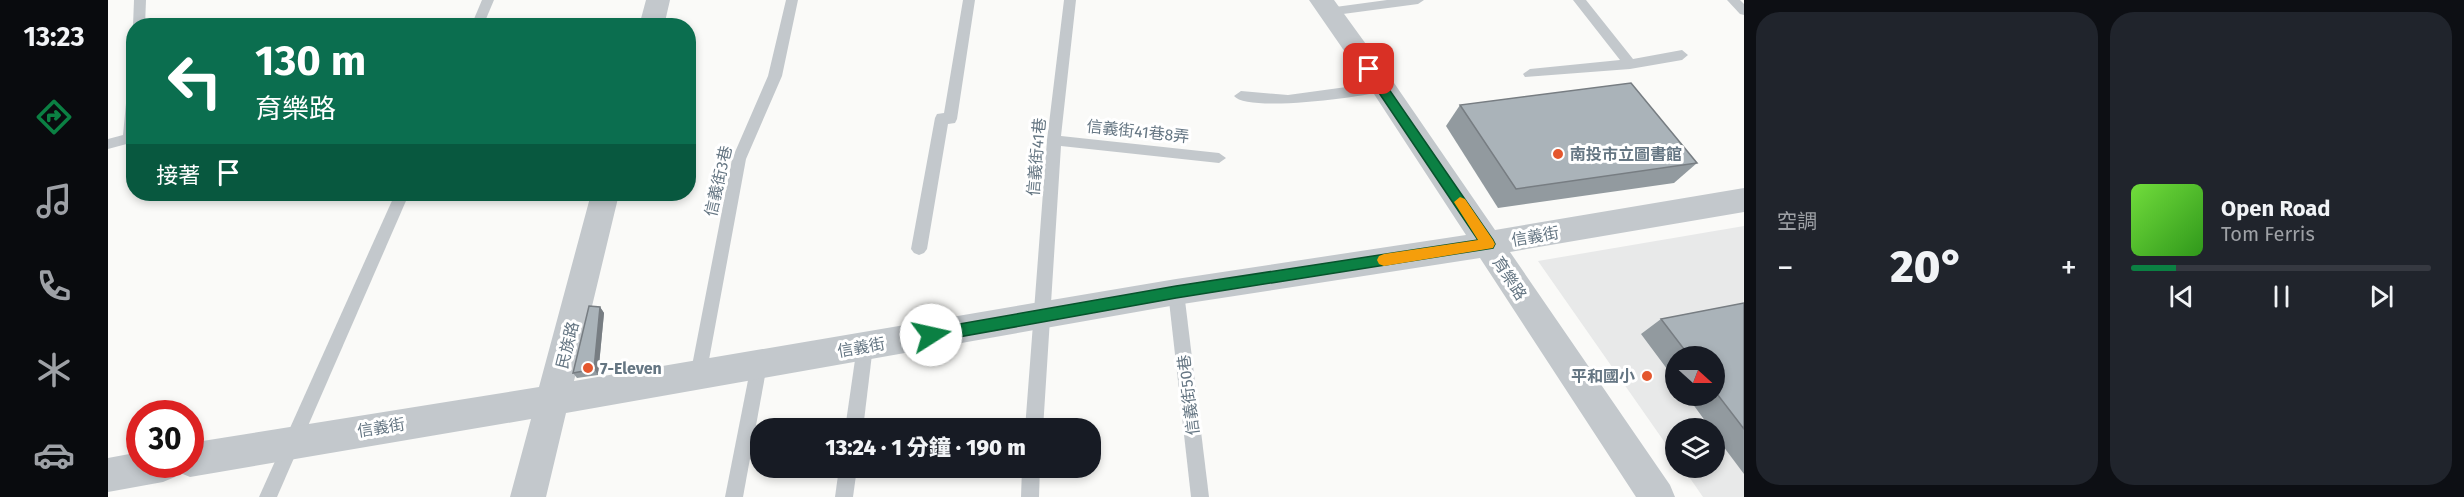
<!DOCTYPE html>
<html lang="zh-TW">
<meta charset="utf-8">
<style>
body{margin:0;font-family:"Fira Sans","Noto Sans TC",sans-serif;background:#20242c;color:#f1f3f6;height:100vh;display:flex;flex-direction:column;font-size:22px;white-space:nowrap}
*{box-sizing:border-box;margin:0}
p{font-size:20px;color:#9ea1a6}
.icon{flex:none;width:33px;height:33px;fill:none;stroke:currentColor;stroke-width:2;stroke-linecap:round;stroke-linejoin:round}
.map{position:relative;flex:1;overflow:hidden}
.drawer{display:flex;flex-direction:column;gap:12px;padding:12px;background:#0d0f14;width:720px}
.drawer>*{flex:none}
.banner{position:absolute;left:18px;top:18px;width:570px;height:183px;border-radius:24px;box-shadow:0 3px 9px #0003;background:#0b6e4f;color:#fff;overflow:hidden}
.needle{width:39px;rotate:111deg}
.tools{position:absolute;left:1557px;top:346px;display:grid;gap:12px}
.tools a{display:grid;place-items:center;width:60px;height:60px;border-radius:50%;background:#171b24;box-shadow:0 3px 9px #0003;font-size:30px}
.speed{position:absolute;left:18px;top:400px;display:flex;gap:12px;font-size:30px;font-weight:700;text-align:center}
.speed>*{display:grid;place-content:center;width:78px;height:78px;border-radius:50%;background:#171b24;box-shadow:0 3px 9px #0003;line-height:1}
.speed .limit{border:9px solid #d22;background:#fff;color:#111}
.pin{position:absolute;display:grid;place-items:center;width:51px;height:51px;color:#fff;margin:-26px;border-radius:12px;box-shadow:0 3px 9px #0006}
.me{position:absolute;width:66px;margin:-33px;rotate:80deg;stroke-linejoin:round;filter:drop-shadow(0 0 4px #0008)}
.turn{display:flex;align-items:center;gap:21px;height:126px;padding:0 30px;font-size:27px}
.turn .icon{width:78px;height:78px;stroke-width:2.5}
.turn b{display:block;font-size:42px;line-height:51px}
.then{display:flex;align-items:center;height:57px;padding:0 30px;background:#0003;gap:12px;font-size:22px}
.big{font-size:45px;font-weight:800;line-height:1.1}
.drawer .tile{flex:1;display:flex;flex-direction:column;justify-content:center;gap:9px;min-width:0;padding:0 21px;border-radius:24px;background:#20242c}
.song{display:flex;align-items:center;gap:18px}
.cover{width:72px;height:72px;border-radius:9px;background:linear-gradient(135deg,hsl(100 70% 55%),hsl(110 70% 35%))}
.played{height:6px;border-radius:3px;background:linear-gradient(90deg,#0b8043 15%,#363941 15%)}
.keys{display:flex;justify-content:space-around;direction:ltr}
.heat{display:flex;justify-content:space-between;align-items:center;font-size:33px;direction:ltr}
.drawer .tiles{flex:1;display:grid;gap:12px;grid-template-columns:repeat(2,1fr)}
.trip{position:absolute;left:642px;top:418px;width:351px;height:60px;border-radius:24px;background:#171b24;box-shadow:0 3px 9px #0003;font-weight:800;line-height:60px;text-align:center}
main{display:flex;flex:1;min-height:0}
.dock{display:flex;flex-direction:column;width:108px;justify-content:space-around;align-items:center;background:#090b0e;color:#9ea1a6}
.dock .icon{width:42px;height:42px}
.dock .current{color:#0b8043}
.dock b{font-size:27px;color:#f1f3f6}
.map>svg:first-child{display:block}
</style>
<main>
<nav class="dock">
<b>13:23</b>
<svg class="icon current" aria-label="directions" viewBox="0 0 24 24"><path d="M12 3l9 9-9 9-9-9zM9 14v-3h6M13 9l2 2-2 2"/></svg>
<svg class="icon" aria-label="music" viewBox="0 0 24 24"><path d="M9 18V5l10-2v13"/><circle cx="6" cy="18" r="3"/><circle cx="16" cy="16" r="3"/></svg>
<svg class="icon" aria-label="phone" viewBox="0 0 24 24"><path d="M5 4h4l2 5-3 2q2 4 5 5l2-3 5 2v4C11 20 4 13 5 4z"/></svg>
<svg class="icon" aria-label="climate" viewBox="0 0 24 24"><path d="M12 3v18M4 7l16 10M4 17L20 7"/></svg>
<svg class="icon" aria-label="car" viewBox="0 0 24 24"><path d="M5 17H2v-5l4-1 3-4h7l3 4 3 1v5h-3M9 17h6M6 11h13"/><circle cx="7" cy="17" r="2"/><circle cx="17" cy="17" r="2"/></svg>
</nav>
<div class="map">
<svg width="1636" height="497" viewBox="0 0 1636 497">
<rect width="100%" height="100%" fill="#fafaf8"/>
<path fill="#e8e9e9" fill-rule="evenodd" d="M 1636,226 L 1636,497 L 1595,497 L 1575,468 L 1606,468 L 1606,429 L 1568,429 L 1567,457 L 1430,261 ZM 1568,357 L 1606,357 L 1606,396 L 1568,396 Z"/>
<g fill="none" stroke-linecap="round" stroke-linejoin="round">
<g fill="#c3c8cc" fill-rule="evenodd">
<path d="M 26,0 L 38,0 L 37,26 L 25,26 Z"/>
<path d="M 374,0 L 386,0 L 375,26 L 363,26 Z"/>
<path d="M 678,0 L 690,0 L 674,76 L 638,159 L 598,376 L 596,381 L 590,383 L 584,381 L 582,376 L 624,159 L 660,76 Z"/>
<path d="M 855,0 L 867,0 L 849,119 L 847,123 L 840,124 L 819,249 L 816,253 L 811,255 L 806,253 L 803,249 L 827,118 L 829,114 L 836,113 Z"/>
<path d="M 956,0 L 968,0 L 953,136 L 1111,153 L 1118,158 L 1111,163 L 953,146 L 935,429 L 917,429 L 939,140 Z"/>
<path d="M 1279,0 L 1316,0 L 1310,4 L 1220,16 L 1214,12 L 1220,8 Z"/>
<path d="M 1465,0 L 1478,0 L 1525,59 L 1574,50 L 1580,55 L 1574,60 L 1522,69 L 1417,77 L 1415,74 L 1422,69 L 1512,60 Z"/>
<path d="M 1619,0 L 1632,0 L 1636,4 L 1636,15 L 1632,14 Z"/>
<path d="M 1275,82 L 1282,87 L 1280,90 C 1258,97 1139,113 1126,96 L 1133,91 L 1180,95 Z"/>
<path d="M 26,88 L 26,142 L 0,149 L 0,139 L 15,135 L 19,93 Z"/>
<path d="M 287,194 L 301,194 L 169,497 L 151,497 Z"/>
<path d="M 1068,285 L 1073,287 L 1076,292 L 1101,497 L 1083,497 L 1060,292 L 1063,287 Z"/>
<path d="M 757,339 L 763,341 L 765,346 L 755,429 L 737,429 L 749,346 L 751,341 Z"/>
<path d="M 651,358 L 657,360 L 659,365 L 635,497 L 617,497 L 643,365 L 645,360 Z"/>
<path d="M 731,468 L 749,468 L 745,497 L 727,497 Z"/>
<path d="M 914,468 L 932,468 L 931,497 L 913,497 Z"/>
</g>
<g fill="#c3c8cc" fill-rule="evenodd">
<path d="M 538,0 L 562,0 L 556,26 L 531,26 Z"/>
<path d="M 1201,0 L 1226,0 L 1284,80 L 1387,230 L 1636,188 L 1636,212 L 1402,252 L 1562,485 L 1567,497 L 1528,497 L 1372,258 L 1068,305 L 458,413 L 438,497 L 402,497 L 423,419 L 82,477 L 70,472 L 67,477 L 55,482 L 0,492 L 0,458 L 32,452 L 32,465 L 82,465 L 82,443 L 431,387 L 483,194 L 511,194 L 466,381 L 1068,279 L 1358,235 L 1266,94 Z"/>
</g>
</g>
<g fill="#929a9f">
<path d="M 1352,105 L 1589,163 L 1566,183 L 1390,208 L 1338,126 Z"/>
<path d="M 1636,303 L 1636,474 L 1606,434 L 1606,429 L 1603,429 L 1579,396 L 1606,396 L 1606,357 L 1568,357 L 1568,381 L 1533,334 L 1553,319 Z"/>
<path d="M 492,307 L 496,313 L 490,375 L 469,378 L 465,373 Z"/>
</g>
<path fill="#777d82" d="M 492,307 L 496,313 L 490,375 L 486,369 Z"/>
<g fill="#aab3b9" stroke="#777d82" stroke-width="1.5">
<path d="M 1523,83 L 1589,163 L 1408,189 L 1352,105 Z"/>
<path d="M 1636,303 L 1636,429 L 1606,390 L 1606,357 L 1582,357 L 1553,319 Z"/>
<path d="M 481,306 L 492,307 L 486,369 L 465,373 Z"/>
</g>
<path fill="#0b8043" stroke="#07532c" stroke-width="1.5" d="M 1261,64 L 1265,66 L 1385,240 L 1387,244 L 1385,248 L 1068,298 L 823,342 L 818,340 L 816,335 L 818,331 L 823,329 L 1068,286 L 1370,240 L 1257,72 L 1255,69 Z"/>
<path fill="#f59e0b" d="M 1352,197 L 1357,199 L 1385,240 L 1387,244 L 1385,248 L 1276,266 L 1271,264 L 1269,260 L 1271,256 L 1276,254 L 1370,240 L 1346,202 Z"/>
<g fill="#e4572e" stroke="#fff" stroke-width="2">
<circle cx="1450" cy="154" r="6"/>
<circle cx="480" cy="368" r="6"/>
<circle cx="1539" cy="376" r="6"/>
</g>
<g text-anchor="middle" stroke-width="6" stroke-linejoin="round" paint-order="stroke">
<g font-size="16" fill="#657683" stroke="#fff">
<text transform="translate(1030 131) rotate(6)" y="6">信義街41巷8弄</text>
<text transform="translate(928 157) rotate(-85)" y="6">信義街41巷</text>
<text transform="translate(610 181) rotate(-77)" y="6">信義街3巷</text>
<text transform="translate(1427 236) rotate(-10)" y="6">信義街</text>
<text transform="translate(1402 278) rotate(57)" y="6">育樂路</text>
<text transform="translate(459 345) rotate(-76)" y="6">民族路</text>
<text transform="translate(753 347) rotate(-10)" y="6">信義街</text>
<text transform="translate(1080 395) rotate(-97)" y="6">信義街50巷</text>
<text transform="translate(273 427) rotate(-9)" y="6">信義街</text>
</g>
<g font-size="16" font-weight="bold" fill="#657683" stroke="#fff" text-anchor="start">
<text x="1462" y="160">南投市立圖書館</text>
<text x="492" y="374">7-Eleven</text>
<text x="1527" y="382" text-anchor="end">平和國小</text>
</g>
</g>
</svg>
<div class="tools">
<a><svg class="needle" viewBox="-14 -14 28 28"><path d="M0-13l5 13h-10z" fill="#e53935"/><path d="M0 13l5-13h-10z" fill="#9ea1a6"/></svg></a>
<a><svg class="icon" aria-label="layers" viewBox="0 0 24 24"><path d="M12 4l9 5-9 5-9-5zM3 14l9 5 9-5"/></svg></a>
</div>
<div class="speed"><div class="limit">30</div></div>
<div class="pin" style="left:1261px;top:69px;background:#d93025"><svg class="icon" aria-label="arrive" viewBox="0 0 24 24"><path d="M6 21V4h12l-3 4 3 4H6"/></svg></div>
<svg class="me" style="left:823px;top:335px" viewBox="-20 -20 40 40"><circle r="19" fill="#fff"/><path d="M0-13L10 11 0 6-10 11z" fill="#0b8043"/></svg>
<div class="trip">13:24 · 1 分鐘 · 190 m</div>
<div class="banner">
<div class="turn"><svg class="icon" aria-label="left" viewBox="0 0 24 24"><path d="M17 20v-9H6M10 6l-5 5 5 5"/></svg><div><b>130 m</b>育樂路</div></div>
<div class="then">接著<svg class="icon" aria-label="arrive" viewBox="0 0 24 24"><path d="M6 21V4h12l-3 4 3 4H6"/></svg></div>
</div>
</div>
<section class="drawer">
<div class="tiles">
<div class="tile"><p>空調</p>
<div class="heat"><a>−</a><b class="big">20°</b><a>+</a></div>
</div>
<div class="tile">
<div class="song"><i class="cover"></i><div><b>Open Road</b><p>Tom Ferris</p></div></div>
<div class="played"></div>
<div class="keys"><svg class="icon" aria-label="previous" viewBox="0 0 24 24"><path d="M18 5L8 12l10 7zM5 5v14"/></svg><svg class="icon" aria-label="pause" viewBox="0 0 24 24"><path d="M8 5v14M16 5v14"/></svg><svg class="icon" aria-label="next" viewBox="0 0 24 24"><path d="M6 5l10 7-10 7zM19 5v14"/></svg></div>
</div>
</div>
</section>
</main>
